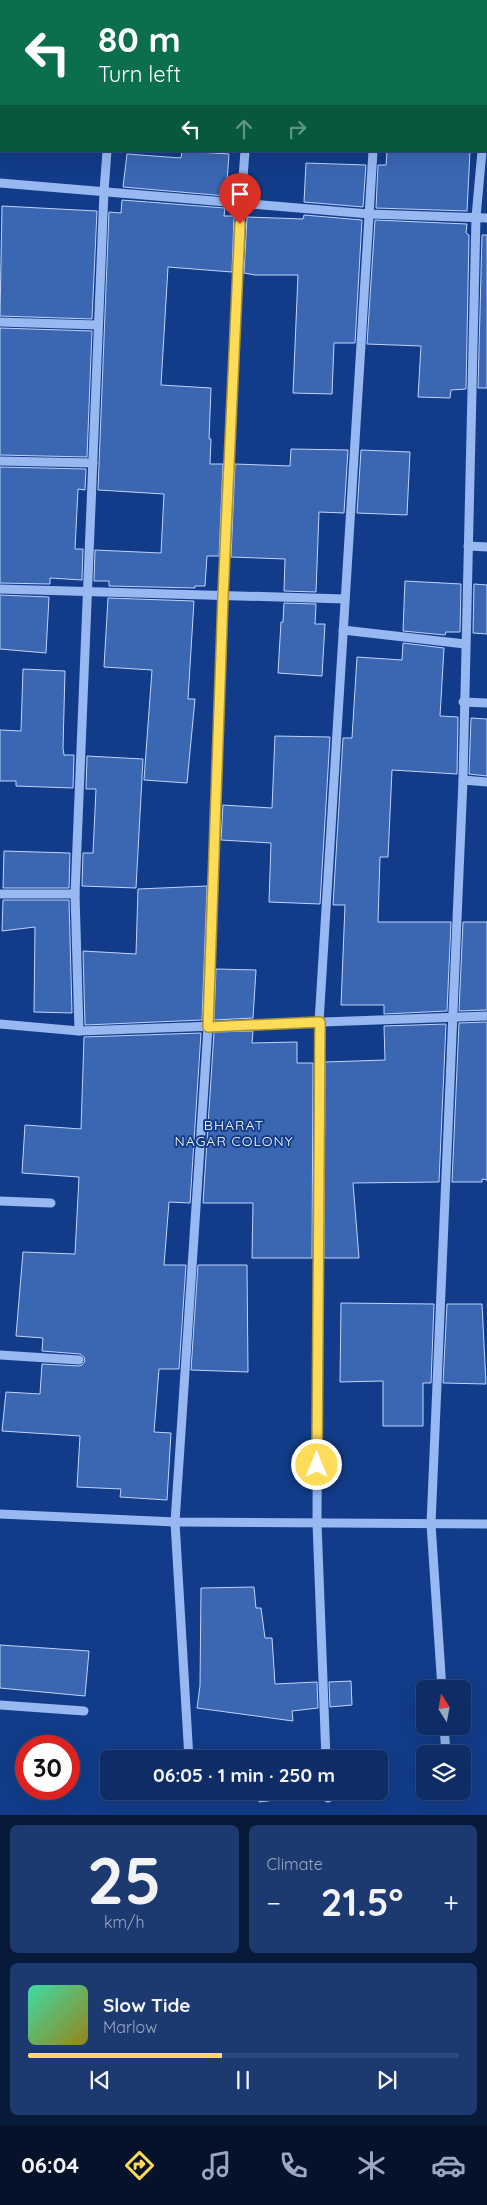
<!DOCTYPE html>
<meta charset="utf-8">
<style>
body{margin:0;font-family:Quicksand,sans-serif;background:#1c3970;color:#f1f3f6;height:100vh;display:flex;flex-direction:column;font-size:19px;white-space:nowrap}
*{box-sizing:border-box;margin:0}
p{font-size:16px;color:#9ba8c0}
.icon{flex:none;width:28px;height:28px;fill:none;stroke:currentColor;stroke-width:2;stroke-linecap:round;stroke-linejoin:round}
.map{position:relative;height:1815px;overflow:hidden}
.details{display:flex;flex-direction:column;gap:10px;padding:10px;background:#081939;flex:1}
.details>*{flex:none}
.banner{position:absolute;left:0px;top:0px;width:488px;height:152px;box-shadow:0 5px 20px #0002,0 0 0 1px #2e497b;background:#0b6e4f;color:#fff;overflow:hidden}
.needle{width:32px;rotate:349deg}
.tools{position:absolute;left:416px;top:1680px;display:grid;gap:10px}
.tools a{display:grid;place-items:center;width:55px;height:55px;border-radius:8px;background:#0e2d67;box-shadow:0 5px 20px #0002,0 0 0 1px #2e497b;font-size:25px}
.speed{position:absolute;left:15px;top:1735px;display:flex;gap:10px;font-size:25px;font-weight:700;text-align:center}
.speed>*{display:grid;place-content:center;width:65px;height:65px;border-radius:50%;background:#0e2d67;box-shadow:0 5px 20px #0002,0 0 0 1px #2e497b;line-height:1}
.speed .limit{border:8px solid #d22;background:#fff;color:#111}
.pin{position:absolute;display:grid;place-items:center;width:42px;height:42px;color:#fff;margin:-51px -21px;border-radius:50% 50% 50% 0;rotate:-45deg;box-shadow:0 0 5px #0007}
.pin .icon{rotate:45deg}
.me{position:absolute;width:55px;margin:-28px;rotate:0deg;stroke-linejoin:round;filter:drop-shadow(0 0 4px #0008)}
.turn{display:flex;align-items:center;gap:18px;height:105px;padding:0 15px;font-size:22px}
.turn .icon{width:65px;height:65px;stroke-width:2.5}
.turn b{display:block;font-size:35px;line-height:42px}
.lanes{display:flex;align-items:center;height:48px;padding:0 15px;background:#0003;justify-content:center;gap:25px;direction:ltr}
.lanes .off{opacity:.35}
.big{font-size:38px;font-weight:700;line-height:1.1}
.details .card{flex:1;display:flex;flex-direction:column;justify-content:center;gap:8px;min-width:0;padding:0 18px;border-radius:8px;background:#1c3970}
.details .dial{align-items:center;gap:0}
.dial b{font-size:65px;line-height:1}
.song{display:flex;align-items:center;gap:15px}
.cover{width:60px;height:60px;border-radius:8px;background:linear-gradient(135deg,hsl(160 70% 55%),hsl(50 70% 35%))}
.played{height:5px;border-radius:2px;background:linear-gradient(90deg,#ffdc57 45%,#2e497b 45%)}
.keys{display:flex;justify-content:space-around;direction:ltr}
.heat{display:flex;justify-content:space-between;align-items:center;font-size:28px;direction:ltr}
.details .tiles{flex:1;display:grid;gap:10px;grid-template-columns:1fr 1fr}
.card:last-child{grid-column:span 2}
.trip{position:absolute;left:100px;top:1750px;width:288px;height:50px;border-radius:8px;background:#0e2d67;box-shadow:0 5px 20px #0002,0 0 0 1px #2e497b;font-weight:700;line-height:50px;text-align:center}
.dock{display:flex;height:80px;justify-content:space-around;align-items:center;background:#061229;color:#9ba8c0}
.dock .icon{width:35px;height:35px}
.dock .selected{color:#ffdc57}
.dock b{font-size:22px;color:#f1f3f6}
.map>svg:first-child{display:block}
</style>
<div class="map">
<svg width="487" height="1815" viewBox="0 0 487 1815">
<rect width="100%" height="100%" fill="#123c89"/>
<g fill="#3b66b2" stroke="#bed5fc">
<path d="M 182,151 L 229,154 L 226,196 L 123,187 L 127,154 L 181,158 Z"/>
<path d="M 387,151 L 470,151 L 467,211 L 376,208 L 378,165 L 386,165 Z"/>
<path d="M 306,163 L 366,165 L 363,207 L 304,202 Z"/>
<path d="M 122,200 L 225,208 L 224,216 L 234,216 L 232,272 L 168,267 L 161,385 L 211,388 L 209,439 L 211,439 L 210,464 L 223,464 L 219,556 L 207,556 L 205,586 L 195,586 L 195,588 L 109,586 L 109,581 L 94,581 L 95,550 L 161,553 L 164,494 L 98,490 L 109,212 L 121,213 Z"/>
<path d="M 2,206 L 97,211 L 92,319 L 0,316 Z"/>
<path d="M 304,215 L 362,220 L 355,343 L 334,343 L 332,394 L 293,393 L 298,275 L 255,275 L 244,273 L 247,217 L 303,219 Z"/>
<path d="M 375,220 L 467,224 L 466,233 L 469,235 L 466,389 L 451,390 L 450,398 L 418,397 L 421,346 L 367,344 Z"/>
<path d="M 482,235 L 487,235 L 487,388 L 478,388 Z"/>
<path d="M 0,328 L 92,331 L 87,457 L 0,455 Z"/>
<path d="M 291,449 L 348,450 L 344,513 L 319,512 L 316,592 L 284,591 L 285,559 L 231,557 L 235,464 L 290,466 Z"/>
<path d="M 361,450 L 410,452 L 407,515 L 357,513 Z"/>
<path d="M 0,467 L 86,469 L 85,490 L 78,489 L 75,549 L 83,549 L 82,580 L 50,578 L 50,584 L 0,583 Z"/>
<path d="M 405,581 L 461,584 L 460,632 L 446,632 L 445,635 L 403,631 Z"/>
<path d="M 474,584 L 487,585 L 487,634 L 473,633 Z"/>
<path d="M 0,595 L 49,597 L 46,653 L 0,649 Z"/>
<path d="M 108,598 L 194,601 L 188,699 L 195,699 L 187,783 L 144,780 L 152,670 L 104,667 Z"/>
<path d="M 284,603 L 316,604 L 315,624 L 325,624 L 322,676 L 278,673 L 281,622 L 283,622 Z"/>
<path d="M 403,643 L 444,648 L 440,716 L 458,717 L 457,774 L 392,770 L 388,857 L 380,857 L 378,922 L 451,922 L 447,1011 L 384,1014 L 384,1005 L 341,1005 L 345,905 L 333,905 L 343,738 L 352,738 L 357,657 L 402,660 Z"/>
<path d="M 23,669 L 65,671 L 63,748 L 64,755 L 74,755 L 73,788 L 16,786 L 16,781 L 0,781 L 0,730 L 21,731 Z"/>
<path d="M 471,718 L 487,719 L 487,776 L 469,774 Z"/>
<path d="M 275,736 L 330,737 L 320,904 L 269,902 L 271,843 L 221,840 L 223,805 L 272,808 Z"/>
<path d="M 87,756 L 143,759 L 136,888 L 82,886 L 83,853 L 93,853 L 96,789 L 86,789 Z"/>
<path d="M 4,851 L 70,853 L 69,888 L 3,888 Z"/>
<path d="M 207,886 L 202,1020 L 85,1025 L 83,951 L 136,954 L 138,889 Z"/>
<path d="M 3,900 L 69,900 L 72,1013 L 34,1012 L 35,927 L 2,931 Z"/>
<path d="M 463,922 L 487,922 L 487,1010 L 459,1011 Z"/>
<path d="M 216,969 L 256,970 L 253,1018 L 214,1020 Z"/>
<path d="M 487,1022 L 487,1180 L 482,1179 L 482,1182 L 452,1182 L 459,1023 Z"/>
<path d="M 446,1024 L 439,1182 L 353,1183 L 359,1258 L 324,1258 L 325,1062 L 385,1060 L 384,1026 Z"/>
<path d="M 253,1031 L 252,1043 L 297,1042 L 297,1063 L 313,1063 L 312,1258 L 252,1258 L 253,1203 L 203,1203 L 214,1032 Z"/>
<path d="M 201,1033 L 190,1203 L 169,1202 L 164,1265 L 186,1265 L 179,1369 L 159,1369 L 154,1432 L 171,1433 L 167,1500 L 120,1497 L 121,1489 L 77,1487 L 80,1436 L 2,1431 L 6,1392 L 40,1394 L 42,1364 L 79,1366 L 82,1365 L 85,1361 L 84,1357 L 80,1354 L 42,1351 L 43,1338 L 16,1336 L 23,1252 L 75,1254 L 79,1177 L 22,1173 L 25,1125 L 81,1129 L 84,1037 Z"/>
<path d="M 198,1265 L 247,1265 L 248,1372 L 191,1370 Z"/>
<path d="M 341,1303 L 434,1304 L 431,1383 L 423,1383 L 423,1426 L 383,1426 L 383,1381 L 340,1382 Z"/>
<path d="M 447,1304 L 482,1304 L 486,1384 L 443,1383 Z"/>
<path d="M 254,1587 L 256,1608 L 261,1608 L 265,1638 L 272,1638 L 275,1684 L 317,1682 L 318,1708 L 292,1711 L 293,1721 L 197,1708 L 200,1686 L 201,1588 Z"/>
<path d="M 0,1645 L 89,1651 L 85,1696 L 0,1688 Z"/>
<path d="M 351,1681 L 352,1705 L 330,1707 L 329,1682 Z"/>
<path d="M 258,1791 L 300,1791 L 301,1797 L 259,1802 Z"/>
</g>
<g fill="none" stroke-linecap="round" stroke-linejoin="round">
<g stroke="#97b8f0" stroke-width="9">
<path d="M 119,1 L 120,0"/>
<path d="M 258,1 L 258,0"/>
<path d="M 381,1 L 381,0"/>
<path d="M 486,110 L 487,102"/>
<path d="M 0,183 L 369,214 L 487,218"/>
<path d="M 0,322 L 98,325"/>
<path d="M 0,461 L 93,463"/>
<path d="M 468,546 L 487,547"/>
<path d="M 0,589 L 345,599"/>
<path d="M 343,630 L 465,644"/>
<path d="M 463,702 L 487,703"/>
<path d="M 463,780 L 487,782"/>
<path d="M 0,894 L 75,894"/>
<path d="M 0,1024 L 79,1031 L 487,1016"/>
<path d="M 79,1031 L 75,894 L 104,191 L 107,151"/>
<path d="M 0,1201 L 51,1203"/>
<path d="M 0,1355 L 79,1360"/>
<path d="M 0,1514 L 175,1522 L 487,1524"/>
<path d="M 442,1689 L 431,1524 L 463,780 L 476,217 L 482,151"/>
<path d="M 0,1705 L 84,1711"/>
<path d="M 444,1726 L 446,1754"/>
<path d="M 189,1759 L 175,1522 L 208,1027 L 223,596 L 241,204 L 245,151"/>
<path d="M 326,1759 L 317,1523 L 319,1022 L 373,151"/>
<path d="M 328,1791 L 328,1798"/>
</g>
</g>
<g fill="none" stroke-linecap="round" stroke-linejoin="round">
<g stroke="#a68f39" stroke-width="12">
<path id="route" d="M 240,224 L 223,596 L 208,1027 L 320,1022 L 317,1465"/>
</g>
<use href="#route" stroke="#ffdc57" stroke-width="9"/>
</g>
<g text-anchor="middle" stroke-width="4" stroke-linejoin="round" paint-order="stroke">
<g font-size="14" letter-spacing="1" fill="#fff" stroke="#123c89">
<text x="234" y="1130">BHARAT<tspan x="234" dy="16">NAGAR COLONY</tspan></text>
</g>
</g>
</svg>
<div class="tools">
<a><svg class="needle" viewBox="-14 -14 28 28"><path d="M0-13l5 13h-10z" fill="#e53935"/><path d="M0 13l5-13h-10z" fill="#9ba8c0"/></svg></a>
<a><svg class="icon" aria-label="layers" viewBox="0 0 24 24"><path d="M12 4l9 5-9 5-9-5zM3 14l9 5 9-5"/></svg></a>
</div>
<div class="speed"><div class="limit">30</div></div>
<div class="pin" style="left:240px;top:224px;background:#d93025"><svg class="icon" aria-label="arrive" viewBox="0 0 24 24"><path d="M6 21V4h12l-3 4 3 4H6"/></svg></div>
<svg class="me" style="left:317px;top:1465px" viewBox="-20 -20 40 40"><circle r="17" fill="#ffdc57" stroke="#fff" stroke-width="3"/><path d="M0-11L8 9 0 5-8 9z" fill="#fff"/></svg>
<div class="trip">06:05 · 1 min · 250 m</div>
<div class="banner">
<div class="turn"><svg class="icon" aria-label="left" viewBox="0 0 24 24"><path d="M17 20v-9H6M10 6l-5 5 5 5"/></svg><div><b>80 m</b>Turn left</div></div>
<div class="lanes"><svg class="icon" aria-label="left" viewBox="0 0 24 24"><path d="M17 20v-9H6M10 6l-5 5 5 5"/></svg><svg class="icon off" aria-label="ahead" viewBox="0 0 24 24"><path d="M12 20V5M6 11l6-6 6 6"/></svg><svg class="icon off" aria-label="right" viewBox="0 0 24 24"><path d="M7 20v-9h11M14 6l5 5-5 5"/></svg></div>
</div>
</div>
<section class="details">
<div class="tiles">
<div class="card dial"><b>25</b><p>km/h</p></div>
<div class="card"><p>Climate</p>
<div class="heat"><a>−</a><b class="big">21.5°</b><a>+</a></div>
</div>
<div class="card">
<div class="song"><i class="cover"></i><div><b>Slow Tide</b><p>Marlow</p></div></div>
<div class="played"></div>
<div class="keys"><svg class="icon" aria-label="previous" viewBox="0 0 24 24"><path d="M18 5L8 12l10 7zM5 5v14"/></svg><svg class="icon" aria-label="pause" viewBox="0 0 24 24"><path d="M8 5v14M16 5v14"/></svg><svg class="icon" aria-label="next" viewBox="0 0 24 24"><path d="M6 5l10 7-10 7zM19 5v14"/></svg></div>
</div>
</div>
</section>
<nav class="dock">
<b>06:04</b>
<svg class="icon selected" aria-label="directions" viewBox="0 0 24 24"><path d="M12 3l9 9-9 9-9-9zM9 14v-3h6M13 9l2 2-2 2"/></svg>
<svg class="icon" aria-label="music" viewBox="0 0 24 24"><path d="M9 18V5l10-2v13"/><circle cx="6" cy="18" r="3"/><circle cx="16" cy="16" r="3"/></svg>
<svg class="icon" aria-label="phone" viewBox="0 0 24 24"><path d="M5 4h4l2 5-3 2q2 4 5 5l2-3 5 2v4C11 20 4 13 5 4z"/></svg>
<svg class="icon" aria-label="climate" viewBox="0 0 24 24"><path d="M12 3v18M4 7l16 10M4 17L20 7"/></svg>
<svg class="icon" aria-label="car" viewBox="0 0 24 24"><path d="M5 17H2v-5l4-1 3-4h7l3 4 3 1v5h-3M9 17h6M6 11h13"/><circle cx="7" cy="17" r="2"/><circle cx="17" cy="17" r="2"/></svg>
</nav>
